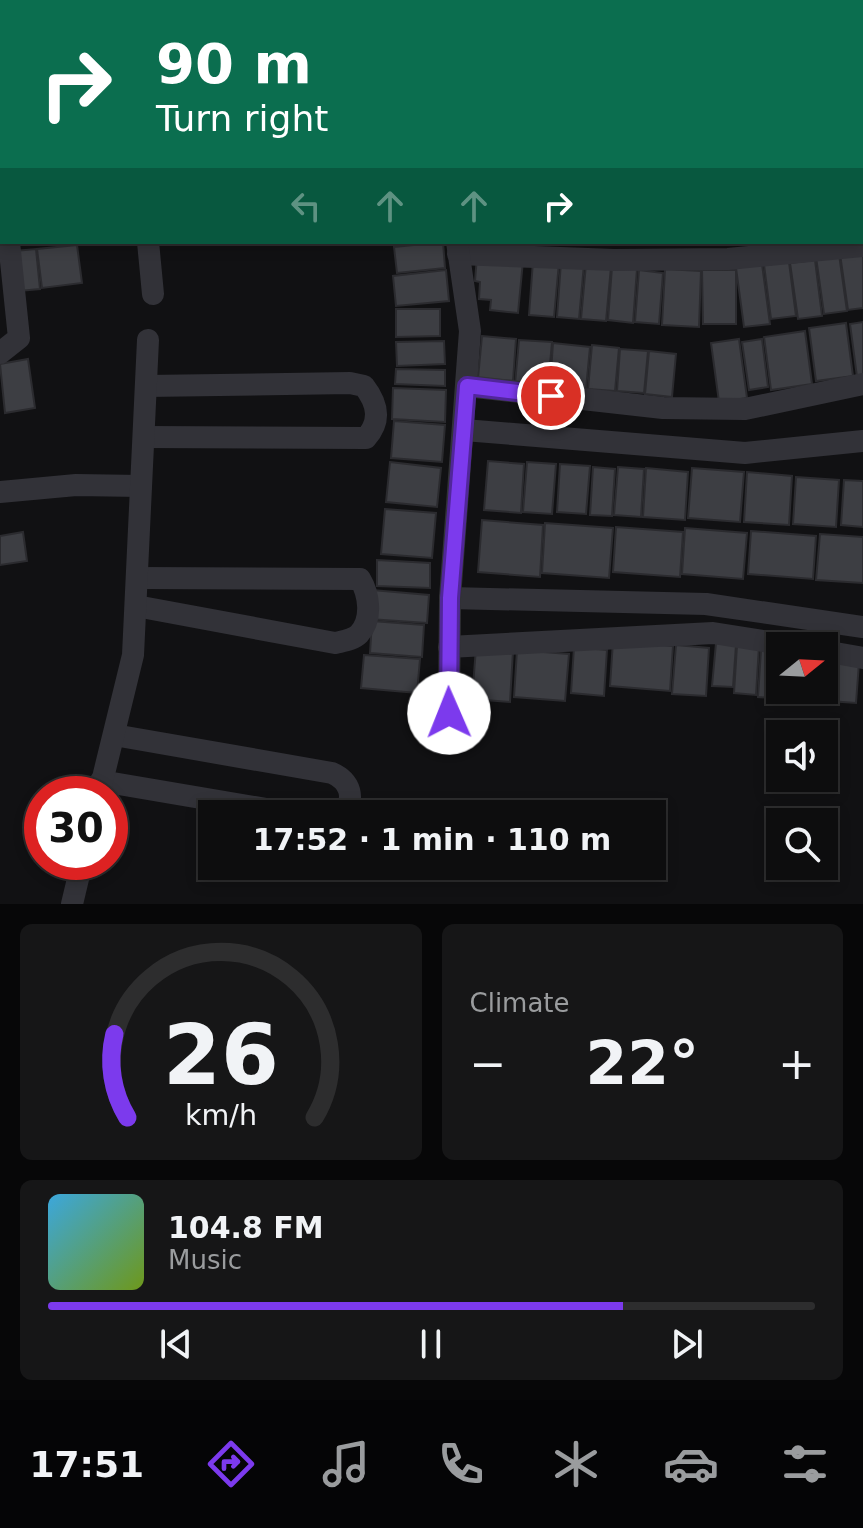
<!DOCTYPE html>
<meta charset="utf-8">
<style>
body{margin:0;font-family:"DejaVu Sans",sans-serif;background:#161617;color:#f1f3f6;height:100vh;display:flex;flex-direction:column;font-size:30px;white-space:nowrap}
*{box-sizing:border-box;margin:0}
p{font-size:26px;color:#9a9c9e}
.icon{flex:none;width:44px;height:44px;fill:none;stroke:currentColor;stroke-width:2;stroke-linecap:round;stroke-linejoin:round}
.map{position:relative;height:904px;overflow:hidden}
.sheet{display:flex;flex-direction:column;gap:20px;padding:20px;background:#070708;flex:1}
.sheet>*{flex:none}
.top-card{position:absolute;left:0px;top:0px;width:864px;height:244px;box-shadow:0 4px 12px #0003,0 0 0 2px #2d2d2e;background:#0b6e4f;color:#fff;overflow:hidden}
.needle{width:52px;rotate:72deg}
.controls{position:absolute;left:766px;top:632px;display:grid;gap:16px}
.controls a{display:grid;place-items:center;width:72px;height:72px;border-radius:0px;background:#0d0d0e;box-shadow:0 4px 12px #0003,0 0 0 2px #2d2d2e;font-size:40px}
.speed{position:absolute;left:24px;top:776px;display:flex;gap:16px;font-size:40px;font-weight:700;text-align:center}
.speed>*{display:grid;place-content:center;width:104px;height:104px;border-radius:50%;background:#0d0d0e;box-shadow:0 4px 12px #0003,0 0 0 2px #2d2d2e;line-height:1}
.speed .limit{border:12px solid #d22;background:#fff;color:#111}
.pin{position:absolute;display:grid;place-items:center;width:68px;height:68px;color:#fff;margin:-34px;border:4px solid #fff;border-radius:50%;box-shadow:0 2px 8px #0007}
.me{position:absolute;width:88px;margin:-44px;rotate:359deg;stroke-linejoin:round;filter:drop-shadow(0 0 6px #0008)}
.turn{display:flex;align-items:center;gap:28px;height:168px;padding:0 24px;font-size:36px}
.turn .icon{width:104px;height:104px;stroke-width:2.5}
.turn b{display:block;font-size:56px;line-height:68px}
.lanes{display:flex;align-items:center;height:76px;padding:0 24px;background:#0003;justify-content:center;gap:40px;direction:ltr}
.lanes .off{opacity:.35}
.big{font-size:60px;font-weight:800;line-height:1.1}
.sheet .widget{flex:1;display:flex;flex-direction:column;justify-content:center;gap:12px;min-width:0;padding:0 28px;border-radius:12px;background:#161617}
.sheet .dial{align-items:center;gap:0}
.dial svg{height:208px;overflow:visible;fill:none;stroke:#2d2d2e;stroke-width:7;stroke-linecap:round;text-anchor:middle}
.dial text{fill:#f1f3f6;stroke:none}
.song{display:flex;align-items:center;gap:24px}
.cover{width:96px;height:96px;border-radius:12px;background:linear-gradient(135deg,hsl(200 70% 55%),hsl(80 70% 35%))}
.played{height:8px;border-radius:4px;background:linear-gradient(90deg,#7c3aed 75%,#2d2d2e 75%)}
.keys{display:flex;justify-content:space-around;direction:ltr}
.heat{display:flex;justify-content:space-between;align-items:center;font-size:44px;direction:ltr}
.sheet .tiles{flex:1;display:grid;gap:20px;grid-template-columns:1fr 1fr}
.widget:last-child{grid-column:span 2}
.trip{position:absolute;left:198px;top:800px;width:468px;height:80px;border-radius:0px;background:#0d0d0e;box-shadow:0 4px 12px #0003,0 0 0 2px #2d2d2e;font-weight:800;line-height:80px;text-align:center}
.tab-bar{display:flex;height:128px;justify-content:space-around;align-items:center;background:#050506;color:#9a9c9e}
.tab-bar .icon{width:56px;height:56px}
.tab-bar .active{color:#7c3aed}
.tab-bar b{font-size:36px;color:#f1f3f6}
.map>svg:first-child{display:block}
</style>
<div class="map">
<svg width="863" height="904" viewBox="0 0 863 904">
<rect width="100%" height="100%" fill="#111113"/>
<g fill="#3d3e43" stroke="#2b2b2f" stroke-width="2">
<path d="M 48,0 L 101,0 L 102,2 L 49,2 Z"/>
<rect x="361" y="0" width="50" height="2"/>
<path d="M 802,0 L 857,0 L 858,2 L 802,2 Z"/>
<path d="M 443,242 L 445,268 L 397,273 L 394,247 Z"/>
<path d="M 77,245 L 82,283 L 42,288 L 37,249 Z"/>
<path d="M 36,249 L 40,289 L 19,291 L 14,251 Z"/>
<path d="M 863,251 L 863,308 L 848,310 L 840,254 Z"/>
<path d="M 839,254 L 847,311 L 824,314 L 816,257 Z"/>
<path d="M 477,256 L 523,261 L 518,313 L 490,310 L 491,300 L 479,299 L 480,282 L 475,281 Z"/>
<path d="M 815,260 L 822,316 L 798,319 L 790,263 Z"/>
<path d="M 533,261 L 559,263 L 554,317 L 529,315 Z"/>
<path d="M 561,262 L 584,264 L 579,319 L 557,317 Z"/>
<path d="M 789,262 L 796,316 L 771,319 L 764,265 Z"/>
<path d="M 586,264 L 611,267 L 606,321 L 581,319 Z"/>
<path d="M 762,264 L 770,324 L 744,327 L 736,268 Z"/>
<path d="M 612,267 L 637,269 L 633,323 L 608,320 Z"/>
<path d="M 665,269 L 701,271 L 699,327 L 662,325 Z"/>
<path d="M 446,270 L 449,301 L 396,306 L 393,276 Z"/>
<path d="M 639,270 L 663,273 L 659,324 L 635,322 Z"/>
<path d="M 702,270 L 736,270 L 736,324 L 703,324 Z"/>
<path d="M 396,309 L 440,309 L 440,336 L 396,337 Z"/>
<path d="M 863,322 L 863,376 L 857,377 L 850,324 Z"/>
<path d="M 846,323 L 853,376 L 816,381 L 809,328 Z"/>
<path d="M 805,331 L 812,384 L 771,390 L 764,337 Z"/>
<path d="M 482,336 L 516,339 L 513,381 L 478,378 Z"/>
<path d="M 739,339 L 747,398 L 719,402 L 711,343 Z"/>
<path d="M 762,339 L 768,387 L 749,390 L 742,342 Z"/>
<path d="M 519,340 L 552,342 L 548,387 L 515,384 Z"/>
<path d="M 444,341 L 445,364 L 397,366 L 396,342 Z"/>
<path d="M 553,343 L 590,347 L 586,389 L 550,386 Z"/>
<path d="M 592,345 L 619,348 L 615,391 L 588,389 Z"/>
<path d="M 620,349 L 648,351 L 644,393 L 617,391 Z"/>
<path d="M 649,351 L 676,354 L 672,397 L 645,394 Z"/>
<path d="M 28,359 L 35,408 L 5,413 L 0,364 Z"/>
<path d="M 396,369 L 445,370 L 445,386 L 395,384 Z"/>
<path d="M 393,388 L 446,390 L 445,422 L 392,419 Z"/>
<path d="M 394,421 L 445,425 L 442,462 L 391,458 Z"/>
<path d="M 488,461 L 524,464 L 521,513 L 484,510 Z"/>
<path d="M 390,462 L 441,468 L 437,507 L 386,502 Z"/>
<path d="M 527,462 L 556,464 L 552,514 L 523,512 Z"/>
<path d="M 560,464 L 590,466 L 586,514 L 557,512 Z"/>
<path d="M 593,467 L 615,469 L 612,516 L 590,515 Z"/>
<path d="M 618,467 L 644,469 L 641,517 L 614,515 Z"/>
<path d="M 646,468 L 688,472 L 685,520 L 643,517 Z"/>
<path d="M 692,468 L 744,472 L 740,522 L 688,518 Z"/>
<path d="M 747,472 L 792,476 L 789,525 L 744,522 Z"/>
<path d="M 796,477 L 839,480 L 836,527 L 793,524 Z"/>
<path d="M 844,480 L 863,481 L 863,527 L 841,525 Z"/>
<path d="M 385,509 L 436,513 L 432,558 L 381,554 Z"/>
<path d="M 482,520 L 543,525 L 540,577 L 478,572 Z"/>
<path d="M 545,523 L 613,528 L 609,578 L 542,573 Z"/>
<path d="M 616,527 L 683,532 L 680,577 L 613,572 Z"/>
<path d="M 685,528 L 747,533 L 743,579 L 682,574 Z"/>
<path d="M 751,531 L 816,536 L 813,579 L 748,574 Z"/>
<path d="M 23,532 L 27,561 L 0,565 L 0,536 Z"/>
<path d="M 820,534 L 863,537 L 863,583 L 816,580 Z"/>
<path d="M 377,560 L 430,563 L 430,588 L 377,586 Z"/>
<path d="M 372,590 L 429,595 L 427,623 L 369,619 Z"/>
<path d="M 372,621 L 424,625 L 422,657 L 370,653 Z"/>
<path d="M 613,641 L 673,646 L 670,691 L 610,686 Z"/>
<path d="M 716,643 L 736,645 L 733,687 L 712,686 Z"/>
<path d="M 676,645 L 709,648 L 706,696 L 672,694 Z"/>
<path d="M 737,645 L 759,646 L 756,695 L 734,693 Z"/>
<path d="M 574,647 L 607,650 L 604,696 L 571,693 Z"/>
<path d="M 476,648 L 513,651 L 510,702 L 472,699 Z"/>
<path d="M 517,650 L 569,654 L 565,701 L 514,697 Z"/>
<path d="M 761,650 L 780,651 L 780,690 L 803,690 L 802,700 L 758,697 Z"/>
<path d="M 364,655 L 420,659 L 417,693 L 361,688 Z"/>
<path d="M 824,657 L 829,657 L 826,704 L 804,703 L 805,690 L 824,690 Z"/>
<path d="M 832,661 L 859,663 L 856,703 L 829,701 Z"/>
</g>
<g fill="none" stroke-linecap="round" stroke-linejoin="round">
<g stroke="#323238" stroke-width="22">
<path d="M 126,0 L 126,2"/>
<path d="M 426,0 L 427,2"/>
<path d="M 796,0 L 796,2"/>
<path d="M 610,2 L 627,0"/>
<path d="M 0,166 L 2,184"/>
<path d="M 148,242 L 153,294"/>
<path d="M 458,254 L 614,260 L 728,259 L 863,246"/>
<path d="M 0,353 L 19,338 L 9,242"/>
<path d="M 467,386 L 663,408 L 745,409 L 863,384"/>
<path d="M 464,430 L 745,453 L 863,441"/>
<path d="M 144,437 L 366,438 C 381,421 378,404 364,386 L 350,383 L 146,386"/>
<path d="M 0,492 L 76,485 L 141,486"/>
<path d="M 450,598 L 706,604 L 863,627"/>
<path d="M 136,606 L 335,643 C 343,641 353,640 359,634 C 373,619 369,594 360,579 L 137,578"/>
<path d="M 449,647 L 713,633 L 794,646"/>
<path d="M 824,651 L 863,658"/>
<path d="M 449,713 L 450,598 L 470,331 L 457,242"/>
<path d="M 114,735 L 332,773 C 350,781 356,798 343,814"/>
<path d="M 101,781 L 295,814"/>
<path d="M 99,794 L 133,655 L 148,340"/>
<path d="M 72,904 L 82,862"/>
</g>
</g>
<g fill="none" stroke-linecap="round" stroke-linejoin="round">
<g stroke="#51269a" stroke-width="20">
<path id="route" d="M 449,713 L 450,598 L 467,386 L 551,396"/>
</g>
<use href="#route" stroke="#7c3aed" stroke-width="14"/>
</g>
</svg>
<div class="controls">
<a><svg class="needle" viewBox="-14 -14 28 28"><path d="M0-13l5 13h-10z" fill="#e53935"/><path d="M0 13l5-13h-10z" fill="#9a9c9e"/></svg></a>
<a><svg class="icon" aria-label="sound" viewBox="0 0 24 24"><path d="M4 9h4l5-4v14l-5-4H4zM17 9q2 3 0 6"/></svg></a>
<a><svg class="icon" aria-label="search" viewBox="0 0 24 24"><circle cx="10" cy="10" r="6"/><path d="M15 15l6 6"/></svg></a>
</div>
<div class="speed"><div class="limit">30</div></div>
<div class="pin" style="left:551px;top:396px;background:#d93025"><svg class="icon" aria-label="arrive" viewBox="0 0 24 24"><path d="M6 21V4h12l-3 4 3 4H6"/></svg></div>
<svg class="me" style="left:449px;top:713px" viewBox="-20 -20 40 40"><circle r="19" fill="#fff"/><path d="M0-13L10 11 0 6-10 11z" fill="#7c3aed"/></svg>
<div class="trip">17:52 · 1 min · 110 m</div>
<div class="top-card">
<div class="turn"><svg class="icon" aria-label="right" viewBox="0 0 24 24"><path d="M7 20v-9h11M14 6l5 5-5 5"/></svg><div><b>90 m</b>Turn right</div></div>
<div class="lanes"><svg class="icon off" aria-label="left" viewBox="0 0 24 24"><path d="M17 20v-9H6M10 6l-5 5 5 5"/></svg><svg class="icon off" aria-label="ahead" viewBox="0 0 24 24"><path d="M12 20V5M6 11l6-6 6 6"/></svg><svg class="icon off" aria-label="ahead" viewBox="0 0 24 24"><path d="M12 20V5M6 11l6-6 6 6"/></svg><svg class="icon" aria-label="right" viewBox="0 0 24 24"><path d="M7 20v-9h11M14 6l5 5-5 5"/></svg></div>
</div>
</div>
<section class="sheet">
<div class="tiles">
<div class="widget dial"><svg viewBox="0 0 100 80">
<path d="M14 69A42 42 0 1 1 86 69"/>
<path d="M14 69A42 42 0 0 1 9 37" stroke="#7c3aed"/>
<text x="50" y="56" font-size="32" font-weight="700">26</text>
<text x="50" y="72" font-size="11">km/h</text>
</svg></div>
<div class="widget"><p>Climate</p>
<div class="heat"><a>−</a><b class="big">22°</b><a>+</a></div>
</div>
<div class="widget">
<div class="song"><i class="cover"></i><div><b>104.8 FM</b><p>Music</p></div></div>
<div class="played"></div>
<div class="keys"><svg class="icon" aria-label="previous" viewBox="0 0 24 24"><path d="M18 5L8 12l10 7zM5 5v14"/></svg><svg class="icon" aria-label="pause" viewBox="0 0 24 24"><path d="M8 5v14M16 5v14"/></svg><svg class="icon" aria-label="next" viewBox="0 0 24 24"><path d="M6 5l10 7-10 7zM19 5v14"/></svg></div>
</div>
</div>
</section>
<nav class="tab-bar">
<b>17:51</b>
<svg class="icon active" aria-label="directions" viewBox="0 0 24 24"><path d="M12 3l9 9-9 9-9-9zM9 14v-3h6M13 9l2 2-2 2"/></svg>
<svg class="icon" aria-label="music" viewBox="0 0 24 24"><path d="M9 18V5l10-2v13"/><circle cx="6" cy="18" r="3"/><circle cx="16" cy="16" r="3"/></svg>
<svg class="icon" aria-label="phone" viewBox="0 0 24 24"><path d="M5 4h4l2 5-3 2q2 4 5 5l2-3 5 2v4C11 20 4 13 5 4z"/></svg>
<svg class="icon" aria-label="climate" viewBox="0 0 24 24"><path d="M12 3v18M4 7l16 10M4 17L20 7"/></svg>
<svg class="icon" aria-label="car" viewBox="0 0 24 24"><path d="M5 17H2v-5l4-1 3-4h7l3 4 3 1v5h-3M9 17h6M6 11h13"/><circle cx="7" cy="17" r="2"/><circle cx="17" cy="17" r="2"/></svg>
<svg class="icon" aria-label="filters" viewBox="0 0 24 24"><path d="M4 7h16M4 17h16"/><circle cx="9" cy="7" r="2"/><circle cx="15" cy="17" r="2"/></svg>
</nav>
